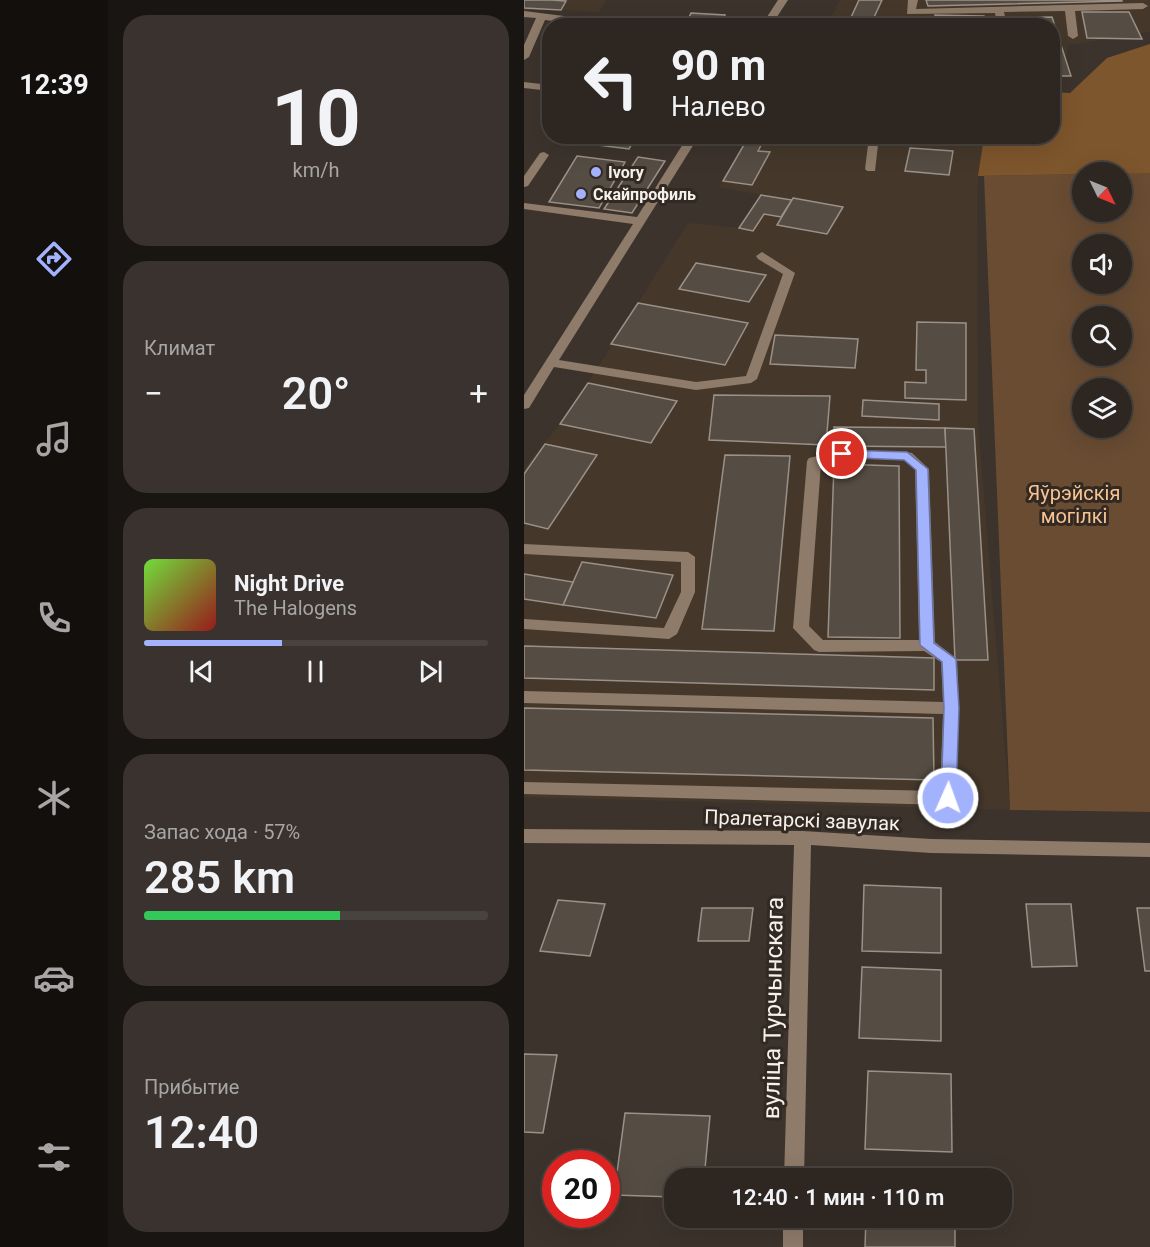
<!DOCTYPE html>
<html lang="ru">
<meta charset="utf-8">
<style>
body{margin:0;font-family:Roboto,sans-serif;background:#39322e;color:#f1f3f6;height:100vh;display:flex;flex-direction:column;font-size:22px;white-space:nowrap}
*{box-sizing:border-box;margin:0}
p{font-size:20px;color:#a7a5a5}
.icon{flex:none;width:33px;height:33px;fill:none;stroke:currentColor;stroke-width:2;stroke-linecap:round;stroke-linejoin:round}
.map{position:relative;flex:1;overflow:hidden}
.sheet{display:flex;flex-direction:column;gap:15px;padding:15px;background:#191512;width:416px}
.sheet>*{flex:none}
.top-card{position:absolute;left:18px;top:18px;width:518px;height:126px;border-radius:24px;box-shadow:0 6px 24px #0002,0 0 0 2px #48433f;background:#2d2621;color:#f1f3f6;overflow:hidden}
.needle{width:39px;rotate:133deg}
.buttons{position:absolute;left:548px;top:162px;display:grid;gap:12px}
.buttons a{display:grid;place-items:center;width:60px;height:60px;border-radius:50%;background:#2d2621;box-shadow:0 6px 24px #0002,0 0 0 2px #48433f;font-size:30px}
.speed{position:absolute;left:18px;top:1150px;display:flex;gap:12px;font-size:30px;font-weight:700;text-align:center}
.speed>*{display:grid;place-content:center;width:78px;height:78px;border-radius:50%;background:#2d2621;box-shadow:0 6px 24px #0002,0 0 0 2px #48433f;line-height:1}
.speed .limit{border:9px solid #d22;background:#fff;color:#111}
.pin{position:absolute;display:grid;place-items:center;width:51px;height:51px;color:#fff;margin:-26px;border:3px solid #fff;border-radius:50%;box-shadow:0 2px 6px #0007}
.me{position:absolute;width:66px;margin:-33px;rotate:2deg;stroke-linejoin:round;filter:drop-shadow(0 0 4px #0008)}
.turn{display:flex;align-items:center;gap:21px;height:126px;padding:0 30px;font-size:27px}
.turn .icon{width:78px;height:78px;stroke-width:2.5}
.turn b{display:block;font-size:42px;line-height:51px}
.big{font-size:45px;font-weight:600;line-height:1.1}
.sheet .card{flex:1;display:flex;flex-direction:column;justify-content:center;gap:9px;min-width:0;padding:0 21px;border-radius:24px;background:#39322e}
.sheet .dial{align-items:center;gap:0}
.dial b{font-size:78px;line-height:1}
.song{display:flex;align-items:center;gap:18px}
.cover{width:72px;height:72px;border-radius:9px;background:linear-gradient(135deg,hsl(100 70% 55%),hsl(0 70% 35%))}
.played{height:6px;border-radius:3px;background:linear-gradient(90deg,#a2b2fd 40%,#48433f 40%)}
.keys{display:flex;justify-content:space-around;direction:ltr}
.heat{display:flex;justify-content:space-between;align-items:center;font-size:33px;direction:ltr}
.charge{height:9px;border-radius:4px;background:linear-gradient(90deg,#34c759 57%,#48433f 0)}
.trip{position:absolute;left:140px;top:1168px;width:348px;height:60px;border-radius:24px;background:#2d2621;box-shadow:0 6px 24px #0002,0 0 0 2px #48433f;font-weight:600;line-height:60px;text-align:center}
main{display:flex;flex:1;min-height:0}
.dock{display:flex;flex-direction:column;width:108px;justify-content:space-around;align-items:center;background:#120f0d;color:#a7a5a5}
.dock .icon{width:42px;height:42px}
.dock .current{color:#a2b2fd}
.dock b{font-size:27px;color:#f1f3f6}
.map>svg:first-child{display:block}
</style>
<main>
<nav class="dock">
<b>12:39</b>
<svg class="icon current" aria-label="directions" viewBox="0 0 24 24"><path d="M12 3l9 9-9 9-9-9zM9 14v-3h6M13 9l2 2-2 2"/></svg>
<svg class="icon" aria-label="music" viewBox="0 0 24 24"><path d="M9 18V5l10-2v13"/><circle cx="6" cy="18" r="3"/><circle cx="16" cy="16" r="3"/></svg>
<svg class="icon" aria-label="phone" viewBox="0 0 24 24"><path d="M5 4h4l2 5-3 2q2 4 5 5l2-3 5 2v4C11 20 4 13 5 4z"/></svg>
<svg class="icon" aria-label="climate" viewBox="0 0 24 24"><path d="M12 3v18M4 7l16 10M4 17L20 7"/></svg>
<svg class="icon" aria-label="car" viewBox="0 0 24 24"><path d="M5 17H2v-5l4-1 3-4h7l3 4 3 1v5h-3M9 17h6M6 11h13"/><circle cx="7" cy="17" r="2"/><circle cx="17" cy="17" r="2"/></svg>
<svg class="icon" aria-label="filters" viewBox="0 0 24 24"><path d="M4 7h16M4 17h16"/><circle cx="9" cy="7" r="2"/><circle cx="15" cy="17" r="2"/></svg>
</nav>
<section class="sheet">
<div class="card dial"><b>10</b><p>km/h</p></div>
<div class="card"><p>Климат</p>
<div class="heat"><a>−</a><b class="big">20°</b><a>+</a></div>
</div>
<div class="card">
<div class="song"><i class="cover"></i><div><b>Night Drive</b><p>The Halogens</p></div></div>
<div class="played"></div>
<div class="keys"><svg class="icon" aria-label="previous" viewBox="0 0 24 24"><path d="M18 5L8 12l10 7zM5 5v14"/></svg><svg class="icon" aria-label="pause" viewBox="0 0 24 24"><path d="M8 5v14M16 5v14"/></svg><svg class="icon" aria-label="next" viewBox="0 0 24 24"><path d="M6 5l10 7-10 7zM19 5v14"/></svg></div>
</div>
<div class="card"><p>Запас хода · 57%</p><b class="big">285 km</b><div class="charge"></div></div>
<div class="card"><p>Прибытие</p><b class="big">12:40</b></div>
</section>
<div class="map">
<svg width="627" height="1247" viewBox="0 0 627 1247">
<rect width="100%" height="100%" fill="#3c332c"/>
<g fill="#45382b">
<path d="M 0,0 L 82,0 L 75,12 L 6,8 L 0,21 Z"/>
<path d="M 316,0 L 626,0 L 626,32 L 545,45 L 534,94 L 528,93 L 528,26 L 302,26 Z"/>
<path d="M 225,137 L 460,137 L 453,189 L 454,423 L 486,810 L 0,797 L 0,468 L 36,424 L 64,383 L 164,223 L 216,228 L 237,195 L 195,187 Z"/>
</g>
<path fill="#694c32" fill-rule="evenodd" d="M 597,173 L 626,173 L 626,812 L 486,810 L 460,176 L 558,174 L 558,212 L 597,212 ZM 558,244 L 597,244 L 597,284 L 558,284 ZM 558,316 L 597,316 L 597,356 L 558,356 ZM 558,388 L 597,388 L 597,428 L 558,428 Z"/>
<path fill="#7e562d" d="M 626,44 L 626,173 L 454,176 L 460,137 L 528,136 L 528,92 L 546,93 L 583,58 Z"/>
<g fill="#554c43" stroke="#9b9188" stroke-width="1.5">
<path d="M 0,0 L 28,0 L 42,1 L 37,10 L 0,8 Z"/>
<path d="M 335,0 L 358,0 L 346,26 L 323,26 Z"/>
<path d="M 402,0 L 598,0 L 598,1 L 404,6 Z"/>
<path d="M 558,12 L 605,12 L 618,39 L 563,38 Z"/>
<path d="M 167,13 L 201,15 L 197,26 L 161,26 Z"/>
<path d="M 411,15 L 460,16 L 463,26 L 414,26 Z"/>
<path d="M 528,17 L 547,76 L 528,76 L 528,26 L 486,26 L 484,18 Z"/>
<path d="M 78,136 L 112,136 L 105,149 L 73,145 Z"/>
<path d="M 225,136 L 242,136 L 234,151 L 246,152 L 228,185 L 199,181 Z"/>
<path d="M 419,136 L 448,136 L 446,145 L 418,143 Z"/>
<path d="M 386,148 L 429,151 L 425,175 L 381,171 Z"/>
<path d="M 53,156 L 101,162 L 75,208 L 25,202 Z"/>
<path d="M 114,157 L 141,161 L 108,213 L 80,209 Z"/>
<path d="M 237,195 L 268,200 L 257,217 L 240,214 L 229,231 L 215,228 Z"/>
<path d="M 269,198 L 319,207 L 303,234 L 253,225 Z"/>
<path d="M 172,263 L 242,275 L 225,302 L 155,289 Z"/>
<path d="M 114,303 L 224,323 L 201,365 L 87,344 Z"/>
<path d="M 393,322 L 442,323 L 442,400 L 381,398 L 381,382 L 402,383 L 402,370 L 392,370 Z"/>
<path d="M 251,335 L 334,339 L 331,368 L 246,364 Z"/>
<path d="M 64,383 L 153,401 L 127,443 L 36,424 Z"/>
<path d="M 190,395 L 306,396 L 302,445 L 185,440 Z"/>
<path d="M 339,400 L 415,404 L 415,420 L 338,416 Z"/>
<path d="M 310,427 L 421,428 L 422,447 L 310,446 Z"/>
<path d="M 421,428 L 450,429 L 464,660 L 431,660 Z"/>
<path d="M 21,444 L 73,455 L 24,529 L 0,523 L 0,474 Z"/>
<path d="M 201,455 L 266,456 L 250,631 L 178,629 Z"/>
<path d="M 310,464 L 375,466 L 376,638 L 304,637 Z"/>
<path d="M 58,562 L 149,575 L 132,618 L 39,605 Z"/>
<path d="M 0,574 L 49,582 L 39,605 L 0,599 Z"/>
<path d="M 0,646 L 410,658 L 410,690 L 0,678 Z"/>
<path d="M 0,708 L 409,718 L 410,780 L 0,770 Z"/>
<path d="M 340,885 L 417,888 L 417,953 L 338,951 Z"/>
<path d="M 34,900 L 81,904 L 66,956 L 16,951 Z"/>
<path d="M 502,904 L 547,904 L 553,966 L 508,967 Z"/>
<path d="M 178,908 L 229,908 L 225,941 L 174,941 Z"/>
<path d="M 613,908 L 627,908 L 627,971 L 621,971 Z"/>
<path d="M 338,967 L 417,970 L 417,1041 L 335,1038 Z"/>
<path d="M 0,1054 L 33,1055 L 19,1133 L 0,1132 Z"/>
<path d="M 344,1071 L 427,1074 L 428,1152 L 341,1149 Z"/>
<path d="M 101,1113 L 186,1116 L 180,1179 L 150,1179 L 150,1197 L 90,1195 Z"/>
<path d="M 342,1218 L 431,1218 L 431,1247 L 341,1247 Z"/>
</g>
<g fill="none" stroke-linecap="round" stroke-linejoin="round">
<g fill="#8e7b6a" fill-rule="evenodd">
<path d="M 254,0 L 264,0 L 247,26 L 237,26 Z"/>
<path d="M 384,0 L 394,0 L 392,9 L 619,3 L 624,6 L 619,9 L 551,11 L 554,36 L 549,39 L 544,36 L 541,11 L 480,12 L 483,26 L 473,26 L 471,13 L 383,14 Z"/>
<path d="M 0,11 L 96,23 L 101,26 L 68,26 L 21,20 L 5,57 L 0,60 L 0,45 L 12,18 L 0,17 Z"/>
<path d="M 0,82 L 26,85 L 26,91 L 0,88 Z"/>
<path d="M 164,136 L 175,136 L 35,360 L 172,382 L 222,376 L 259,274 L 234,259 L 232,256 L 238,252 L 271,273 L 233,379 L 227,383 L 172,390 L 30,367 L 5,408 L 0,409 L 0,395 L 109,224 L 0,209 L 0,203 L 113,217 Z"/>
<path d="M 336,136 L 347,136 L 354,145 L 351,171 L 343,171 L 341,169 L 344,145 Z"/>
<path d="M 20,152 L 25,155 L 4,186 L 0,187 L 0,176 L 16,153 Z"/>
<path d="M 318,450 L 383,452 L 388,453 L 405,469 L 411,642 L 433,659 L 435,708 L 432,798 L 430,803 L 424,805 L 0,794 L 0,782 L 416,791 L 419,714 L 0,703 L 0,691 L 419,702 L 417,662 L 400,651 L 295,652 L 290,650 L 269,628 L 283,461 L 285,458 ZM 318,458 L 380,460 L 391,470 L 395,640 L 299,640 L 285,626 L 297,464 Z"/>
<path d="M 0,544 L 164,552 L 171,557 L 171,592 L 153,634 L 145,639 L 0,629 L 0,619 L 140,628 L 157,592 L 157,562 L 0,554 Z"/>
<path d="M 0,829 L 279,831 L 407,839 L 627,843 L 627,857 L 407,853 L 287,845 L 280,1179 L 260,1179 L 270,845 L 0,843 Z"/>
<rect x="259" y="1218" width="20" height="29"/>
</g>
</g>
<path fill="#a2b2fd" stroke="#6974a4" stroke-width="1.5" d="M 318,450 L 383,452 L 404,469 L 410,643 L 432,659 L 435,708 L 432,798 L 424,804 L 417,798 L 420,708 L 418,662 L 396,645 L 392,470 L 380,460 L 314,457 L 314,451 Z"/>
<g fill="#a2b2fd" stroke="#322922" stroke-width="2">
<circle cx="72" cy="172" r="6"/>
<circle cx="57" cy="194" r="6"/>
</g>
<g text-anchor="middle" stroke-width="6" stroke-linejoin="round" paint-order="stroke">
<g font-size="16" font-weight="bold" fill="#f7f1ec" stroke="#322922" text-anchor="start">
<text x="84" y="178">Ivory</text>
<text x="69" y="200">Скайпрофиль</text>
</g>
<g font-size="20" fill="#f7c393" stroke="#322922">
<text x="550" y="500">Яўрэйскія<tspan x="550" dy="23">могілкі</tspan></text>
</g>
<g font-size="20" fill="#f7f1ec" stroke="#322922">
<text transform="translate(278 820) rotate(2)" y="7">Пралетарскі завулак</text>
</g>
<g font-size="24" fill="#f7f1ec" stroke="#322922">
<text transform="translate(249 1008) rotate(-89)" y="8">вуліца Турчынскага</text>
</g>
</g>
</svg>
<div class="buttons">
<a><svg class="needle" viewBox="-14 -14 28 28"><path d="M0-13l5 13h-10z" fill="#e53935"/><path d="M0 13l5-13h-10z" fill="#a7a5a5"/></svg></a>
<a><svg class="icon" aria-label="sound" viewBox="0 0 24 24"><path d="M4 9h4l5-4v14l-5-4H4zM17 9q2 3 0 6"/></svg></a>
<a><svg class="icon" aria-label="search" viewBox="0 0 24 24"><circle cx="10" cy="10" r="6"/><path d="M15 15l6 6"/></svg></a>
<a><svg class="icon" aria-label="layers" viewBox="0 0 24 24"><path d="M12 4l9 5-9 5-9-5zM3 14l9 5 9-5"/></svg></a>
</div>
<div class="speed"><div class="limit">20</div></div>
<div class="pin" style="left:318px;top:454px;background:#d93025"><svg class="icon" aria-label="arrive" viewBox="0 0 24 24"><path d="M6 21V4h12l-3 4 3 4H6"/></svg></div>
<svg class="me" style="left:424px;top:798px" viewBox="-20 -20 40 40"><circle r="17" fill="#a2b2fd" stroke="#fff" stroke-width="3"/><path d="M0-11L8 9 0 5-8 9z" fill="#fff"/></svg>
<div class="trip">12:40 · 1 мин · 110 m</div>
<div class="top-card">
<div class="turn"><svg class="icon" aria-label="left" viewBox="0 0 24 24"><path d="M17 20v-9H6M10 6l-5 5 5 5"/></svg><div><b>90 m</b>Налево</div></div>
</div>
</div>
</main>
